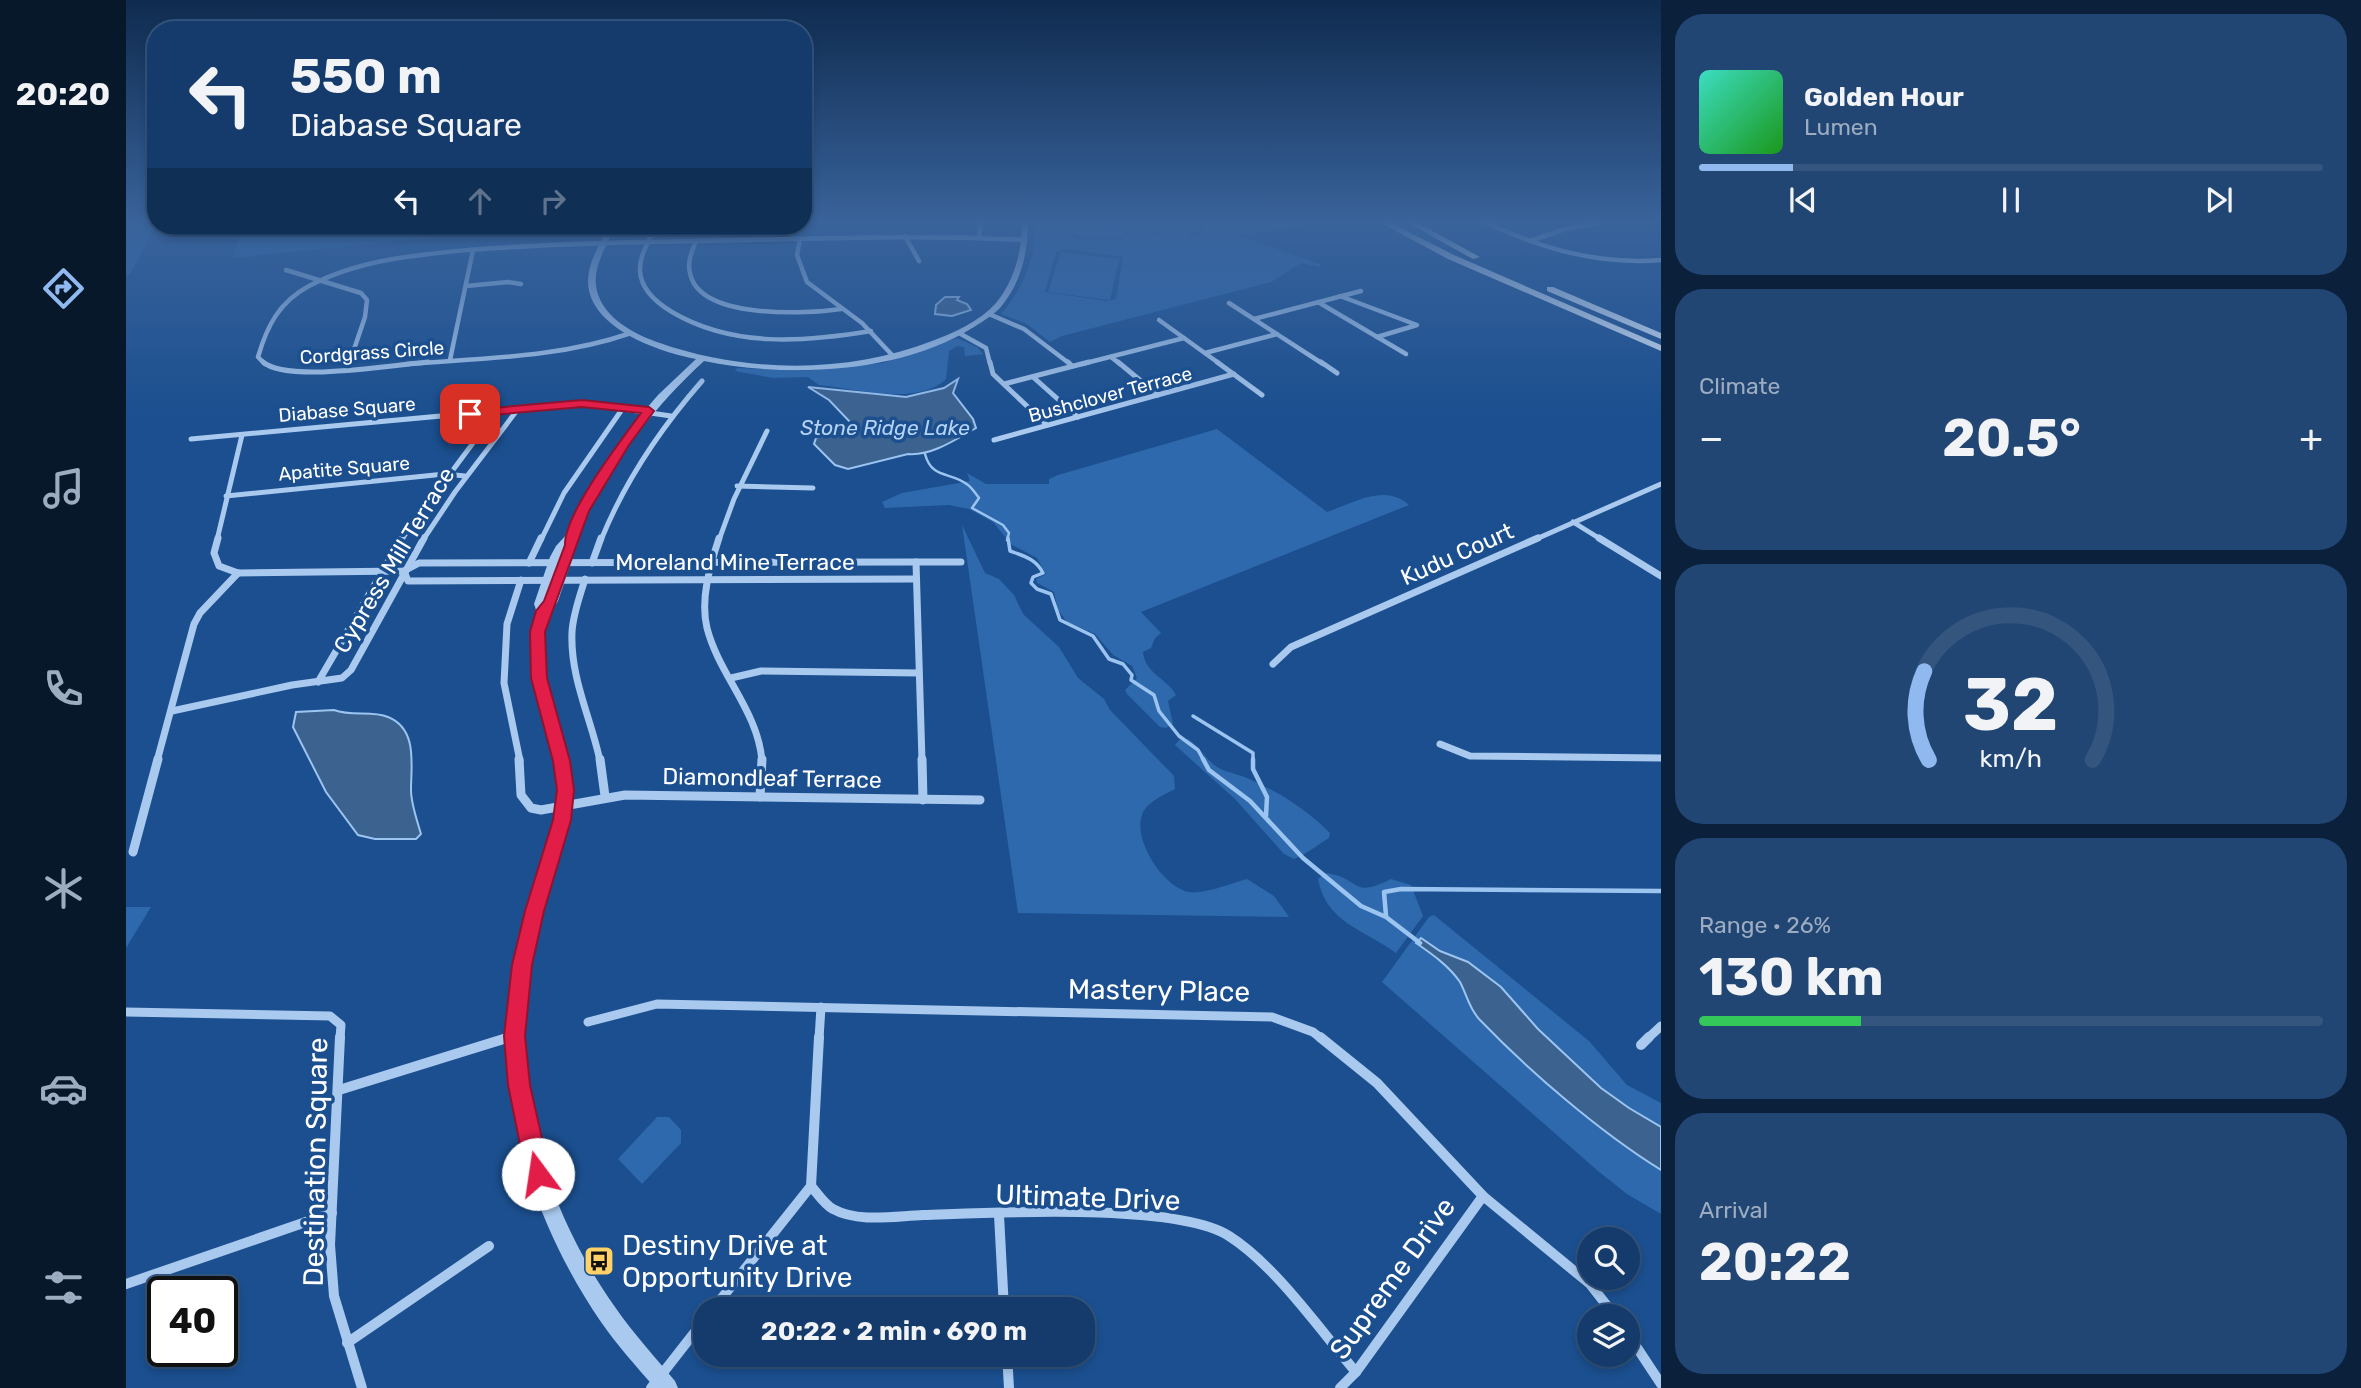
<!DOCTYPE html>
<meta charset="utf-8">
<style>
body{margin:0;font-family:Rubik,sans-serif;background:#214673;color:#f1f3f6;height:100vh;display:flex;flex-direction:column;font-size:26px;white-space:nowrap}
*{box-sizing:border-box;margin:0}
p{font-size:23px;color:#9dadc1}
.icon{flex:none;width:38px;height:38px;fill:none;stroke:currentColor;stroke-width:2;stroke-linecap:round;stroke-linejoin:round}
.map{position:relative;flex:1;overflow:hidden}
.details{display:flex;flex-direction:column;gap:14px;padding:14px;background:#0b203b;width:700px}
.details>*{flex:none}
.top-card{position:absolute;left:21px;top:21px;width:665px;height:214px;border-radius:28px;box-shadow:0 4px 10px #0003,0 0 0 2px #33557e;background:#143b6b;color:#f1f3f6;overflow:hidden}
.buttons{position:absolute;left:1451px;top:1227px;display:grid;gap:14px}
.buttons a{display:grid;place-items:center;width:63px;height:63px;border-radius:50%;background:#143b6b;box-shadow:0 4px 10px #0003,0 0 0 2px #33557e;font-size:35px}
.speed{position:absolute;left:21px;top:1276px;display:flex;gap:14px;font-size:35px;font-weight:700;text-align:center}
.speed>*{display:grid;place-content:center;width:91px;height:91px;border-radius:50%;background:#143b6b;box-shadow:0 4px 10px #0003,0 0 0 2px #33557e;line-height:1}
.speed .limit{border:4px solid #111;border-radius:10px;background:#fff;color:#111}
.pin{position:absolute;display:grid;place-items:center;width:60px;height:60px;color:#fff;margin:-30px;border-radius:14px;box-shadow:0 4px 10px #0006}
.me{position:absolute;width:77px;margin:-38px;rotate:346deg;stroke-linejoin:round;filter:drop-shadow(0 0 5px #0008)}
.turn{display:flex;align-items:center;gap:24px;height:147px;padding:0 28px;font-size:32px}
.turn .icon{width:91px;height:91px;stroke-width:2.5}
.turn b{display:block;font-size:49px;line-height:60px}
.lanes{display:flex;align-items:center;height:66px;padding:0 28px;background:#0003;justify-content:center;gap:35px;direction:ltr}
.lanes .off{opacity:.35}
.big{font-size:52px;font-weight:700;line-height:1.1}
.details .card{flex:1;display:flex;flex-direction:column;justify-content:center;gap:10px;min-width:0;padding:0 24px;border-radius:28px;background:#214673}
.details .dial{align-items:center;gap:0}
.dial svg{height:182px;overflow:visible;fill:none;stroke:#33557e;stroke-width:7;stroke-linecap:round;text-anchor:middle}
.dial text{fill:#f1f3f6;stroke:none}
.song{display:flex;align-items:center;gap:21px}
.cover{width:84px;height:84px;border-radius:10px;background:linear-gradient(135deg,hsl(170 70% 55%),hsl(120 70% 35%))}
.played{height:7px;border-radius:4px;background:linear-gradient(90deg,#90b9f0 15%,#33557e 15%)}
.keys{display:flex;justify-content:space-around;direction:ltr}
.heat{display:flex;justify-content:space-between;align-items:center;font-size:38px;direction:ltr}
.charge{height:10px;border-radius:5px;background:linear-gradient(90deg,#34c759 26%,#33557e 0)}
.trip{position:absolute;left:567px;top:1297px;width:402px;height:70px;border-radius:28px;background:#143b6b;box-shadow:0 4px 10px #0003,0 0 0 2px #33557e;font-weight:700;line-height:70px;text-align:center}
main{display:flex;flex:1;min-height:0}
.dock{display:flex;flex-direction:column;width:126px;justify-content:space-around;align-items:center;background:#08182b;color:#9dadc1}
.dock .icon{width:49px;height:49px}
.dock .selected{color:#90b9f0}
.dock b{font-size:32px;color:#f1f3f6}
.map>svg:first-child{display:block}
</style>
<main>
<nav class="dock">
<b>20:20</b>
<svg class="icon selected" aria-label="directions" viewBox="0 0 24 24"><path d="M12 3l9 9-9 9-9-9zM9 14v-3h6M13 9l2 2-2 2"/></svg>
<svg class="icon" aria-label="music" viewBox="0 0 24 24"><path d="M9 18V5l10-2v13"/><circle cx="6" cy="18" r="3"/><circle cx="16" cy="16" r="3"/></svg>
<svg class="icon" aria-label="phone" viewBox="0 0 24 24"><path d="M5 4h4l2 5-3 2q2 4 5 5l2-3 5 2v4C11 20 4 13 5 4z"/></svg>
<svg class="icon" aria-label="climate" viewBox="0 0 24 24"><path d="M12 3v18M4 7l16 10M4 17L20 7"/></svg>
<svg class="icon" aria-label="car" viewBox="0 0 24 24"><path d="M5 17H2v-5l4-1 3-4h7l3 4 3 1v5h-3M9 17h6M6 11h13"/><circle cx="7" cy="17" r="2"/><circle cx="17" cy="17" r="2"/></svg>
<svg class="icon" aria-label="filters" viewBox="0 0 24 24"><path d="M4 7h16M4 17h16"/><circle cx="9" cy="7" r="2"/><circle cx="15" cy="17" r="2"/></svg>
</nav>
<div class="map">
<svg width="1535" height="1388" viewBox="0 0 1535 1388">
<rect width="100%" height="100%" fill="#1b4f8f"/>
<g fill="#2e69ad" fill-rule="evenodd">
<path d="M 0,223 L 30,223 L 30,226 L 4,274 L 0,275 Z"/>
<path d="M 909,223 L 930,223 L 950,239 L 999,239 L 997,237 L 959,238 L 946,233 L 937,223 L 945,223 L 947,226 L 992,224 L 1001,236 L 1003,236 L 998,227 L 1020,226 L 1028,235 L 1051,234 L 1054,232 L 1051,228 L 1069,227 L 1067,223 L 1071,223 L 1073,227 L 1071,231 L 1061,234 L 1065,238 L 1079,232 L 1081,228 L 1078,223 L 1192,223 L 1111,235 L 1194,264 L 1194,267 L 1175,263 L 1145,282 L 936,336 L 924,342 L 901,324 L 875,314 C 896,290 911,256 909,223 ZM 938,249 L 997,257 L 990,299 L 981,301 L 919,292 L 930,252 Z"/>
<path d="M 117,226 L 418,226 L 107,258 Z"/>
<path d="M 935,252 L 993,259 L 984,300 L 922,292 Z"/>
<path d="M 831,338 L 851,347 L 857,354 L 839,356 L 838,347 L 831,346 L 823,351 L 820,379 C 791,407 729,388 693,385 L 682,377 L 647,378 L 609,371 L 611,368 L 676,371 L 757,363 Z"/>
<path d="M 1091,429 L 1201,512 C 1228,503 1258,483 1283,505 L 1015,612 L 1035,633 L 1029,638 L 1025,648 L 1017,652 C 1019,674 1041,678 1050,695 L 1042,701 L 1047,724 L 1040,728 L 1034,727 L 1001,694 L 999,690 L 1011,678 L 1006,666 L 987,655 L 969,634 L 941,622 L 932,610 L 928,592 L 911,583 L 910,579 L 920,574 L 911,558 L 886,545 L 867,522 L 843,509 L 823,505 L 759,508 L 756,502 L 776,493 L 844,481 L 841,473 L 860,484 L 923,484 L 923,479 L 932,475 Z"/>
<path d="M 836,525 L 859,573 L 873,579 L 888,595 L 897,614 L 933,647 L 952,678 L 978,699 L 984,710 L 1048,776 L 1049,789 C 1038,795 1020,802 1016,815 C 1007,840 1037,887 1063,892 C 1075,895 1107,883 1121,879 L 1148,896 L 1163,917 L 892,913 Z"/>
<path d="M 1062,739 C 1075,747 1080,761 1093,768 C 1102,773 1113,774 1123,779 C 1153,792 1181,810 1204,833 L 1203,838 C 1191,845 1181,854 1168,859 L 1158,854 L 1109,799 L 1049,745 L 1053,740 Z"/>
<path d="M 1199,873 C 1236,877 1223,900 1265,879 L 1285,885 L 1297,916 L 1270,953 C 1239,930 1200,923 1192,879 Z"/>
<path d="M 0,907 L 25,907 L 0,948 Z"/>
<path d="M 1308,915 L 1463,1041 L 1501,1085 L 1535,1103 L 1535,1214 L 1501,1194 L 1472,1171 L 1256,982 L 1303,917 Z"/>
<path d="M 531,1117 L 543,1117 L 555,1130 L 555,1143 L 516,1184 L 492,1159 Z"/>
</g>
<g fill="#3c6290" stroke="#9cc4f0" stroke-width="2">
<path d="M 819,297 L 833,297 L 831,300 L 841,304 L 845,310 L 826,316 L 809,314 L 810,305 Z"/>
<path d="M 832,379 L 827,393 L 847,419 L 850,428 C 829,440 805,456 782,454 L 722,469 L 709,465 L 688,444 L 690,438 L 715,432 L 726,424 L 703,400 L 682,387 L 780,397 L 818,388 Z"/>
<path d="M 208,710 C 226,717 246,710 262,717 C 292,729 285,765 285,790 C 285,804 291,820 295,834 L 290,839 L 249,839 L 232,835 L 200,792 L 167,727 L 170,712 Z"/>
<path d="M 1295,938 L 1314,951 L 1342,962 L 1375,987 L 1412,1029 L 1475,1088 L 1503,1108 L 1535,1127 L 1535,1170 C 1474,1132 1404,1072 1354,1020 C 1343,1009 1341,995 1334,982 C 1323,966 1306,954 1290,943 Z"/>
</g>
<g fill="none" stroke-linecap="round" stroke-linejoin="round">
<path stroke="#9cc4f0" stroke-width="2.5" d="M 799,454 C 806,480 825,471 842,485 C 846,488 850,494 853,498 L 846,508 L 877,525 L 883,533 L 881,540"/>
<g stroke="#9cc4f0" stroke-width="3.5">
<path d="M 882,538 L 884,551 C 898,556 910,559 917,573 L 907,577 L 905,583 L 911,589 L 925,594 L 934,620 L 967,636 L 983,659 L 997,664 L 1006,675 L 1005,680 L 1028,695 L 1033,711 L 1053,736 L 1072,750 L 1078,761"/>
<path d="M 1067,716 L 1127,753 L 1127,761"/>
</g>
<g stroke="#9cc4f0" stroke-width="4.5">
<path d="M 1077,759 L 1083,770 L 1124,801 L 1177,858 L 1235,906 L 1260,917 L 1294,943"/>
<path d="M 1127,759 L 1127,769 L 1141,797 L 1140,816"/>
<path d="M 1260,916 L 1258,892 L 1275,889 L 1535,891"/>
</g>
<g stroke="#a9c9ee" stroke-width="4.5">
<path d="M 1361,223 C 1417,249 1473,265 1535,260"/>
<path d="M 530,226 C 524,240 513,255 514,271 C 515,290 531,303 546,312 C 607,348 678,342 745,331"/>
<path d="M 779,236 L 793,261"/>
<path d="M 853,238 L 855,223"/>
<path d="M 674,239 L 671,255 L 681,282 L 736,323 L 767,356"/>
<path d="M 570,241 C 566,251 561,262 564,273 C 573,320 681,314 715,309"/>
<path d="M 1404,241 L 1439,229 L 1474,223"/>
<path d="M 160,270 L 235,293 L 241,300 L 239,317 L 223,364"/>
<path d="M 340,286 L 382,282 L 395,284"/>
<path d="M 1214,296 L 1291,325 L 1251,337"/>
<path d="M 1192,302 L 1280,354"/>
<path d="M 1103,303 L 1197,364"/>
<path d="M 863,314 L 898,329 L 944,364"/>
<path d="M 1128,319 L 1235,291"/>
<path d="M 1033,320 L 1094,364"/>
<path d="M 833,333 L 860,348 L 864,364"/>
<path d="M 1079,353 L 1151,334"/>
<path d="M 985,357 L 994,364"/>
<path d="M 324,360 L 347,250"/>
<path d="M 139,364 L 132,357 C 141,326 153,302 183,286 C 232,260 288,255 342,250 C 420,244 497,242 575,241 C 683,239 791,234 899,240"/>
<path d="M 281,364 C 356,358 433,358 505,333"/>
<path d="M 956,364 L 1058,338"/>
</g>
<g stroke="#a9c9ee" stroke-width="5">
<path d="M 137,362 C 161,383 267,365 302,362"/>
<path d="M 864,362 L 867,374 L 921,425"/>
<path d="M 942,362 L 946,366"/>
<path d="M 992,362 L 1032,395"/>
<path d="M 1091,362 L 1136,395"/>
<path d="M 1195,362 L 1211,373"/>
<path d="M 221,369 L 223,362"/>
<path d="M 907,377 L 952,417"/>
<path d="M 878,384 L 963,362"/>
<path d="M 65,439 L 456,403 L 545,416"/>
<path d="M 868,440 L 1108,374"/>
<path d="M 611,486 L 687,488"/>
<path d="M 100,496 L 319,474 L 339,476"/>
<path d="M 1447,522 L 1476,540"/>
<path d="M 91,540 L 116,435"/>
<path d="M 275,540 L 370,412"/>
<path d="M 297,540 L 329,492 L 392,409"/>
<path d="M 415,540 L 438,493 L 497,408"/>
<path d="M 475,540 C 499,481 534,429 576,381"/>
<path d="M 593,540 L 608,499 L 641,431"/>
<path d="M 1408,540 L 1535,484"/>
</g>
<g stroke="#a9c9ee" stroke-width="7">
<path d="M 92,538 L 88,553 L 93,566 L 112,573 L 278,571 L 293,563 L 790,562"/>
<path d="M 593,538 C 584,566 574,599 581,628 C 593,675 632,711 636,761"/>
<path d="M 1473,538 L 1535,576"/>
<path d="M 403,563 L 415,538"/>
<path d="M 466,563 L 475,538"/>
<path d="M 278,571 L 282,581 L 790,579"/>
<path d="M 459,579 C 454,596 447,614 446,632 C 444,678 465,718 474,761"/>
<path d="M 1147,664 L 1165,647 L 1412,538"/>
<path d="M 605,678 L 635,671 L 793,673"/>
<path d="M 192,682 L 276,538"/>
<path d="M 46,711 L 166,685 L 216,678 L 225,670 L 298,538"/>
<path d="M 1314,744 L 1344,756 L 1535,758"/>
<path d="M 31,761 L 68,624 L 74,613 L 112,573"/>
<path d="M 394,761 L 378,683 L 381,624 L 395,580"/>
<path d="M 796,761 L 790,562 L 835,562"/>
</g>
<g stroke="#a9c9ee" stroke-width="9">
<path d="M 393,759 L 395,795 L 405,808 L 415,810 L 499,795 L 854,800"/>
<path d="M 474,759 L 479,796"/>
<path d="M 796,759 L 797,800"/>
<path d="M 634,797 L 636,759"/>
<path d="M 7,852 L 32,759"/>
<path d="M 0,1012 L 204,1016 L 215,1025 L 214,1039"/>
<path d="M 462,1022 L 531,1004 L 1146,1017 L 1187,1032 L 1196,1039"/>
<path d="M 379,1039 L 389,1036"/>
<path d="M 693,1039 L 695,1007"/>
<path d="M 1521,1039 L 1535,1026"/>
</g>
<g stroke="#a9c9ee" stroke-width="10">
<path d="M 214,1037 L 204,1245 L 208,1296 L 236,1388"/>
<path d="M 1194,1037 L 1251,1083 L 1357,1196 L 1464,1284 L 1489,1316"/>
<path d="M 1515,1045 L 1523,1037"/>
<path d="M 213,1090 L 384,1037"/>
<path d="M 685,1186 C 691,1193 699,1205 707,1209 C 732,1223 769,1216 797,1215 C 863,1213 1050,1202 1103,1236 C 1149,1265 1194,1330 1230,1372"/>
<path d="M 873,1215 L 878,1309"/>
<path d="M 0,1284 L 206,1213"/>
<path d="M 587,1309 L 685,1186 L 693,1037"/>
<path d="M 1502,1334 L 1535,1384"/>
<path d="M 221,1343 L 363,1246"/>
<path d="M 881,1354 L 883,1388"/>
<path d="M 525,1388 L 579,1319"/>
<path d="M 1214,1388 L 1230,1372 L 1357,1196"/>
</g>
<path fill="#a9c9ee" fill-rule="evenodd" d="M 896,223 L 902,223 C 902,254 894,285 874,308 C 866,316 857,321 848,327 C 773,374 662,378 578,361 C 523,411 483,468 451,535 L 452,541 C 445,561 439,581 432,601 C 429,607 425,608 422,613 C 419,620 416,642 416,650 C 414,698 447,746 446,794 C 445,829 432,863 421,896 C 414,918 409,940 405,963 C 382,1084 419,1208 489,1307 C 507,1333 529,1357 549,1381 L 552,1388 L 529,1388 C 510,1366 491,1345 475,1322 C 416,1236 377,1128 381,1023 C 382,995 388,967 394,939 C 406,888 440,828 432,775 C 428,745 414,717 409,687 C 407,676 404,662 404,651 C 405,635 415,619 408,604 L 424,557 L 430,546 L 442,533 L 481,462 L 514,416 L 532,395 L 570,359 C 533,352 463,328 462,282 C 462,262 474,243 483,226 L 489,226 C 481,246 465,268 471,291 C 478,319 510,335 534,343 C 619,373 722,374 806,341 C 828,333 854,321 870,303 C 888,281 896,252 896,223 ZM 439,550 L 420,601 L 431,566 Z"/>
<g fill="#d6e6fa" fill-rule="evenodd">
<path d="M 1255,223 L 1265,223 L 1328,255 L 1535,345 L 1535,351 L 1322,259 Z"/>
<path d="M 1282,223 L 1292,223 L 1354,257 L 1347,259 Z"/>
<path d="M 1421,287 L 1427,287 L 1535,333 L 1535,339 L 1421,291 Z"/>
</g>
</g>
<path fill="#3a679d" d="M 945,223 L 1069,223 L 1069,227 L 1055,227 L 1054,232 L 1029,233 L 1020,226 L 996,227 L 994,224 L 947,226 Z"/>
<path fill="#4478b7" stroke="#305480" stroke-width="2" d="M 1023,223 L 1052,223 L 1055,228 L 1030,228 Z"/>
<linearGradient id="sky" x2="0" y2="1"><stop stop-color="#0f2b4f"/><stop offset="0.53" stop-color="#39639b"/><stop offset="1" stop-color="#39639b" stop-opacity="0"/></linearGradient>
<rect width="1535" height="418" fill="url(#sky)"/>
<path fill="#e11d48" stroke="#92132f" stroke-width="2" d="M 456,400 L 523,407 L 528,411 L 503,445 L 463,511 L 419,632 L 421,678 L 444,761 L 448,790 L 445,820 L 418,911 L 406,965 L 399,1036 L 404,1085 L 424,1174 L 420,1183 L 412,1186 L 403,1183 L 400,1174 L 382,1085 L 378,1036 L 386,965 L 399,911 L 427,820 L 431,790 L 427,761 L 405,678 L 404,632 L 410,611 L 418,601 L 439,545 C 438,514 495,440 515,413 L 456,407 L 344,417 L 338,414 L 344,410 Z"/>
<defs>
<g id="bus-square" transform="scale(1.575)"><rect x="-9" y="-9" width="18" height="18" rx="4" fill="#ffd166" stroke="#1b4f8f"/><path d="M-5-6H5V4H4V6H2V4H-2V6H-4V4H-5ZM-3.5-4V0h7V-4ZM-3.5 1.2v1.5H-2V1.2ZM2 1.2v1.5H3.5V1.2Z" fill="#111"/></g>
</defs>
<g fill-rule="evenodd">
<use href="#bus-square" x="473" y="1261"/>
</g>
<g text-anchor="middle" stroke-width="7" stroke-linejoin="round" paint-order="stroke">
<g font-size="19" fill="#fff" stroke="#1b4f8f">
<text transform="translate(246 352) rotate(-4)" y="7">Cordgrass Circle</text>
<text transform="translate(984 394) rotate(-15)" y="7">Bushclover Terrace</text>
<text transform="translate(221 409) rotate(-5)" y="7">Diabase Square</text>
<text transform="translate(218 468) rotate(-5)" y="7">Apatite Square</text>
</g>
<g font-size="21" font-style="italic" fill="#b5d3f5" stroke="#1b4f8f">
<text x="759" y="435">Stone Ridge Lake</text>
</g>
<g font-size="23" fill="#fff" stroke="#1b4f8f">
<text transform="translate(1331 554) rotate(-24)" y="8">Kudu Court</text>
<text transform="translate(268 560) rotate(-59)" y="8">Cypress Mill Terrace</text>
<text x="609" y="570">Moreland Mine Terrace</text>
<text transform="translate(646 778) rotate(1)" y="8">Diamondleaf Terrace</text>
</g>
<g font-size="28" fill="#fff" stroke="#1b4f8f">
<text transform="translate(1033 990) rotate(1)" y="10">Mastery Place</text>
<text transform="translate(189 1162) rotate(-89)" y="10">Destination Square</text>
<text transform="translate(962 1197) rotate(2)" y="10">Ultimate Drive</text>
<text transform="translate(1266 1278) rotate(-54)" y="10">Supreme Drive</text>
</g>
<g font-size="28" fill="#fff" stroke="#1b4f8f" text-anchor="start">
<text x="496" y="1255">Destiny Drive at<tspan x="496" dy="32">Opportunity Drive</tspan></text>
</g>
</g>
</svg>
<div class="buttons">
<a><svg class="icon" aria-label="search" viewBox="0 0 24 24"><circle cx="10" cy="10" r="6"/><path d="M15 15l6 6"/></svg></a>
<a><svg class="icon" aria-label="layers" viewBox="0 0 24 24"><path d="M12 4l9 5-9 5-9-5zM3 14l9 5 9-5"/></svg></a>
</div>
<div class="speed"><div class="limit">40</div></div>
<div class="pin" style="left:344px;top:414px;background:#d93025"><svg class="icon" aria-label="arrive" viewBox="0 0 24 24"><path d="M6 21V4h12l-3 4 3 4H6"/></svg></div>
<svg class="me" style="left:412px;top:1174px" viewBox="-20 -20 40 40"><circle r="19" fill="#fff"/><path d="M0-13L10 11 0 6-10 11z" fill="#e11d48"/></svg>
<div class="trip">20:22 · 2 min · 690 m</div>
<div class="top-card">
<div class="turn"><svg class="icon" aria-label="left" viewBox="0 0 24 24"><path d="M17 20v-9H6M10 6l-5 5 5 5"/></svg><div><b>550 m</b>Diabase Square</div></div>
<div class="lanes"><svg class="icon" aria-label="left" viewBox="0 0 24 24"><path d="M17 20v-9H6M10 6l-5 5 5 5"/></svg><svg class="icon off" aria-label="ahead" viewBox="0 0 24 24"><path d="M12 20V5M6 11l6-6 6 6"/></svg><svg class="icon off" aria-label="right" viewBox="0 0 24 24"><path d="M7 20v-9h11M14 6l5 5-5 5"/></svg></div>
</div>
</div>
<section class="details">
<div class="card">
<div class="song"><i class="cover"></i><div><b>Golden Hour</b><p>Lumen</p></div></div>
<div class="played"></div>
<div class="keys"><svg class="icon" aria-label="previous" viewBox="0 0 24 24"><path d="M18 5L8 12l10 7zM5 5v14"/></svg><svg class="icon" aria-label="pause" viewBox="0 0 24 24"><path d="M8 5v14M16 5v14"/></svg><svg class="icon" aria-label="next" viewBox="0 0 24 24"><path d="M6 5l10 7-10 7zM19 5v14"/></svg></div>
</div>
<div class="card"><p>Climate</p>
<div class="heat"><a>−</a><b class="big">20.5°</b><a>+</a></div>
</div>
<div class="card dial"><svg viewBox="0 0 100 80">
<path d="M14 69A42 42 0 1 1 86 69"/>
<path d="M14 69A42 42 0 0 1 12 30" stroke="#90b9f0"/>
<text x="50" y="56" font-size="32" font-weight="700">32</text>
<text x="50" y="72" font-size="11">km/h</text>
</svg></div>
<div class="card"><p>Range · 26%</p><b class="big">130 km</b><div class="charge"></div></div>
<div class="card"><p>Arrival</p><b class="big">20:22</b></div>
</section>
</main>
